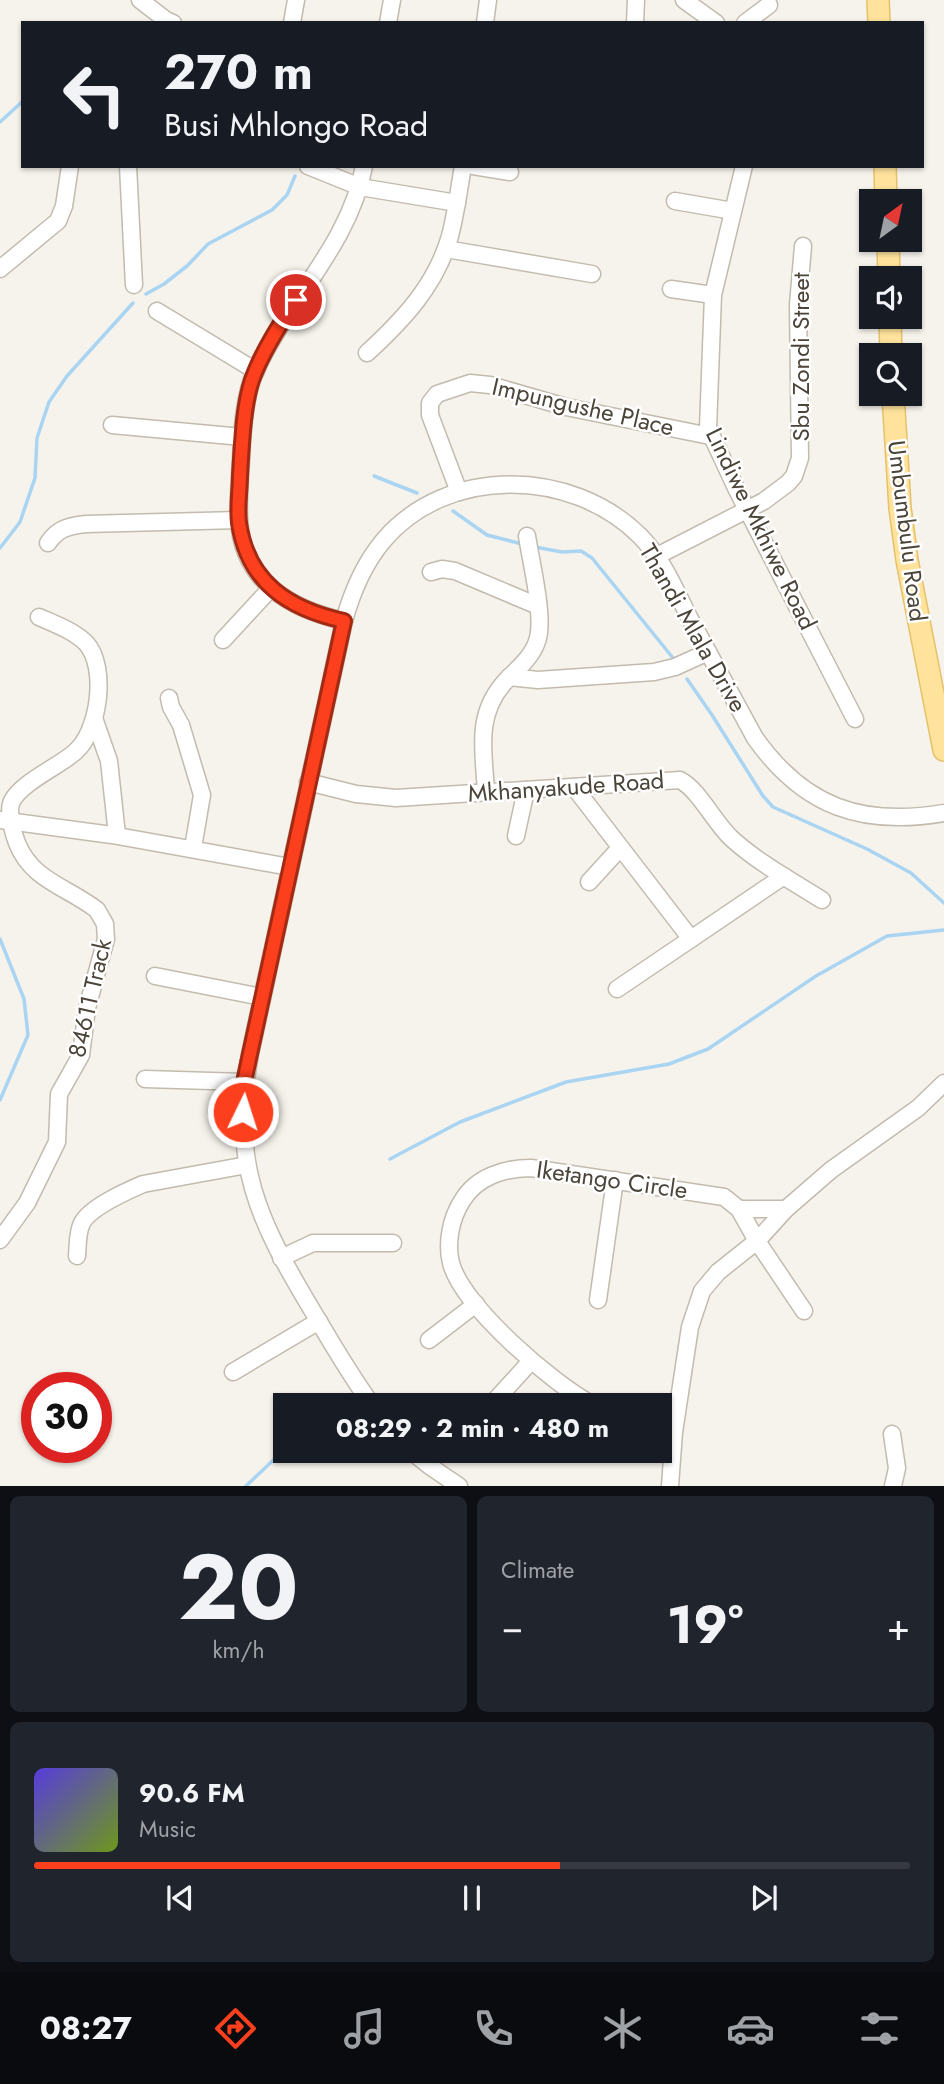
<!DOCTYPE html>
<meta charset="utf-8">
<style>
body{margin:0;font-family:Jost,sans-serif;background:#20242c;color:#f1f3f6;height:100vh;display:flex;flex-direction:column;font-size:26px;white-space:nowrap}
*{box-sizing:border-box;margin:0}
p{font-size:23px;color:#9ea1a6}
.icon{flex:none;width:38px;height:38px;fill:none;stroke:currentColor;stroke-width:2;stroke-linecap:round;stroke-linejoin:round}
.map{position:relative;height:1486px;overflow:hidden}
.panel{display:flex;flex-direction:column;gap:10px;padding:10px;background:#0d0f14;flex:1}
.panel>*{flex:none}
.hud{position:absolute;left:21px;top:21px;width:903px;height:147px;border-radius:0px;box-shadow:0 2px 5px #0004;background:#171b24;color:#f1f3f6;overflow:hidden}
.needle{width:46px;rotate:33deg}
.controls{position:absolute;left:859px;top:189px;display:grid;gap:14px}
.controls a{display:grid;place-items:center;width:63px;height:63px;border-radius:0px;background:#171b24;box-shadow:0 2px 5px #0004;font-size:35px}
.speed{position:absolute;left:21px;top:1372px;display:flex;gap:14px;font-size:35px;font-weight:700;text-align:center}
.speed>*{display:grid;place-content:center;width:91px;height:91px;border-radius:50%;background:#171b24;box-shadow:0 2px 5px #0004;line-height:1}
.speed .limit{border:10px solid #d22;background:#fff;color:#111}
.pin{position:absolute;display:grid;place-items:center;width:60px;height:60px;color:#fff;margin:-30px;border:4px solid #fff;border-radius:50%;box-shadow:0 2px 7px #0007}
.me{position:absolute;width:77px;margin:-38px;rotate:4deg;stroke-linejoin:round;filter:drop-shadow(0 0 5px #0008)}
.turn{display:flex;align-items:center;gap:24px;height:147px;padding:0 28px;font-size:32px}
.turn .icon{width:91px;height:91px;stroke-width:2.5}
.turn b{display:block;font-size:49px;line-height:60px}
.big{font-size:52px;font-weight:700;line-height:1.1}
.panel .tile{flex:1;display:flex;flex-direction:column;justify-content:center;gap:10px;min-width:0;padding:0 24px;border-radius:10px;background:#20242c}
.panel .dial{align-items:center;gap:0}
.dial b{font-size:91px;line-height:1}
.song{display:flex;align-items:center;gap:21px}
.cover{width:84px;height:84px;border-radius:10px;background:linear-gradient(135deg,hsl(250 70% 55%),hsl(80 70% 35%))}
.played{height:7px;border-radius:4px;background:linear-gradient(90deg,#fc3f1d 60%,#363941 60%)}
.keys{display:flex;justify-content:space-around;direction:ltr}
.heat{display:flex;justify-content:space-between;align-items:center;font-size:38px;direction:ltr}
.panel .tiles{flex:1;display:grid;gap:10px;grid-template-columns:1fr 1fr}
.tile:last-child{grid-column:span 2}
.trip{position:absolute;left:273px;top:1393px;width:399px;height:70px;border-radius:0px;background:#171b24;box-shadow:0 2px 5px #0004;font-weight:700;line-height:70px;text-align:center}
.tabs{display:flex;height:112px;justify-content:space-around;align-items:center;background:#090b0e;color:#9ea1a6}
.tabs .icon{width:49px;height:49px}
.tabs .current{color:#fc3f1d}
.tabs b{font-size:32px;color:#f1f3f6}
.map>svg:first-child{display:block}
</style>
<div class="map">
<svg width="944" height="1486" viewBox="0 0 944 1486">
<rect width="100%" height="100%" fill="#f6f3ec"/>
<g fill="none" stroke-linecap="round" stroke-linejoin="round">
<g stroke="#a9d4f2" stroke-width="3.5">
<path d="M 0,122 L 23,101"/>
<path d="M 146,294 L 164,284 L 187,266 L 208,244 L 272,210 L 287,195 L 295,176"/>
<path d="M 374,476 L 417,493"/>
<path d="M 453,511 L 487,535 L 522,544"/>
<path d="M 535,547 L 562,552 L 581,551 L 592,558 L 673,658"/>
<path d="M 0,548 L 20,522 L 35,478 L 37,438 L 49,402 L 67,376 L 133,303"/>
<path d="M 687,679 L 712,715 L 763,796 L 773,807 L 867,849 L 911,873 L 944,903"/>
<path d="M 0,939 L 24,999 L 28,1035 L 0,1100"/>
<path d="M 390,1159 L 460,1122 L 566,1082 L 669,1064 L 708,1049 L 816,976 L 887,936 L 944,930"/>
<path d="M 321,1405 L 325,1400"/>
<path d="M 246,1486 L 285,1449"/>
</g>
<g stroke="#c2bbae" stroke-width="19">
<g id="minor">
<path d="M 140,0 L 166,20 L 173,23"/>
<path d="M 684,0 L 716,23"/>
<path d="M 292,23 L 296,0"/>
<path d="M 388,23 L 392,0"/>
<path d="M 485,23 L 488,0"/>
<path d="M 635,23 L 636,0"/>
<path d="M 745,23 L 769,5"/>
<path d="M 128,166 L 134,285"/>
<path d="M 308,166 L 360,187 L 457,203"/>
<path d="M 473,166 L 510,172"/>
<path d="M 744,166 L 713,295 L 708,428 L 737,490 L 855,719"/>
<path d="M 675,201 L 733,211"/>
<path d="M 446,249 L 592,274"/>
<path d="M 0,269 L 58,221 L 64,206 L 70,166"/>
<path d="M 671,289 L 713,295"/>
<path d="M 157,311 L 256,371"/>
<path d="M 367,353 C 404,319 436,285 450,236 C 456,213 459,189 463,166"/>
<path d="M 112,425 L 242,437"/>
<path d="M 459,492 L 430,415 L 430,403 L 437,394 L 470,383 L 490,385 L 566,407 L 710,436"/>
<path d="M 48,543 C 58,528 69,526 86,524 L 239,520"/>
<path d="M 657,556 L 764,501 L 788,483 L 794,476 L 800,458 L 798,305 L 803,246"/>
<path d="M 431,572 L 442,569 L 455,571 L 538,606"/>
<path d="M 344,621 C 290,609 242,581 239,519 C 238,499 240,479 241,460 C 242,434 244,396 255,372 C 287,301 350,244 364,166"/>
<path d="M 223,640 L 271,588"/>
<path d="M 509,677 L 538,680 L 654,672 L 675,667 L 708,652"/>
<path d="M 169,698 L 171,707 L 181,725 L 202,795 L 193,848"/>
<path d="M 95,721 L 109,761 L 117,835"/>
<path d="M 308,782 L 356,794 L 396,798 L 680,780 C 699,790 714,822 731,838 C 757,862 792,881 822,900"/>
<path d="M 574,787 L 691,939"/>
<path d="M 486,792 C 484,753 475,717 503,684 C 516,669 533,658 538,638 C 544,615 531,562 527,536"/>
<path d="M 0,820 L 112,835 L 290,867"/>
<path d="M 516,836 L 526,790"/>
<path d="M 589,882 L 620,848"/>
<path d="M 155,976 L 262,997"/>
<path d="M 617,989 L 784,876"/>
<path d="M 145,1079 L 244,1082"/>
<path d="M 739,1209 L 786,1209"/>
<path d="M 0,1240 L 27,1203 L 57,1142 L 59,1094 L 81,1055 L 87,1008 L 106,939 L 105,924 L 97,910 C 68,887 32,881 17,843 C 13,833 7,811 12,801 C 22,782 58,767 75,752 C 99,732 108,667 86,643 C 74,631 55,624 39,617"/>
<path d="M 77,1256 C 78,1245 77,1233 82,1223 C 90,1207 127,1191 143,1184 L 247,1165"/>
<path d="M 281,1258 L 313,1243 L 393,1243"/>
<path d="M 598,1300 L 615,1180"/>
<path d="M 429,1340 L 476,1304"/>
<path d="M 233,1372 L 319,1321"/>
<path d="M 372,1405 C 350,1375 331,1342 312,1310 C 258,1220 230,1163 250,1054 L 344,621 C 352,592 363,565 383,541 C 447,465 572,468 640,536 C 662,558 675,589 689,617 C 711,658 733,698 755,738 C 804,807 862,827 944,813"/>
<path d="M 491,1405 L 531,1361"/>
<path d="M 593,1405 C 554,1385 462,1306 451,1263 C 446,1243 451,1218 462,1201 C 476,1177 504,1168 531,1168 L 724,1197 L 739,1209 L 757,1241 L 804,1311"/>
<path d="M 892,1434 L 897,1468 L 893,1486"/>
<path d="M 411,1451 L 431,1467 L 459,1486"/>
<path d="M 670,1486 L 674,1432 L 690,1327 L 702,1291 L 718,1272 L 757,1241 L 786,1209 L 831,1170 L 918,1108 L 944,1083"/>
</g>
</g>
<g stroke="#e6c16a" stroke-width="24">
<g id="major">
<path d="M 878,0 L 879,23"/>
<path d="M 885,166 L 886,201"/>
<path d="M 888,240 L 889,278"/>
<path d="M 890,317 L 891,355"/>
<path d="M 893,394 L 900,508 L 907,560 L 944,750"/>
</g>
</g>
<use href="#minor" stroke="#fff" stroke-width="16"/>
<use href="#major" stroke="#ffe39c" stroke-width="21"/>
</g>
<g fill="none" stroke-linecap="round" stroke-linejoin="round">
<g stroke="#a42913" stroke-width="18">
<path id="route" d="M 243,1112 L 244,1082 L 250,1054 L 344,621 C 289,609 248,583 239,523 C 237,507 240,490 240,475 C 242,445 243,407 252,380 C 262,352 280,324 296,300"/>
</g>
<use href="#route" stroke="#fc3f1d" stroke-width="12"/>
</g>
<g text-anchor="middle" stroke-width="5" stroke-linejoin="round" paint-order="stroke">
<g font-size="24" fill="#4b4439" stroke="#fff">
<text transform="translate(801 357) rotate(-90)" y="8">Sbu Zondi Street</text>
<text transform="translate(583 407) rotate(13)" y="8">Impungushe Place</text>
<text transform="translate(761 529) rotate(64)" y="8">Lindiwe Mkhiwe Road</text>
<text transform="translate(907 531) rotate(83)" y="8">Umbumbulu Road</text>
<text transform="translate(693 628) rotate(60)" y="8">Thandi Mlala Drive</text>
<text transform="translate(566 787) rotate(-4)" y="8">Mkhanyakude Road</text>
<text transform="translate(90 998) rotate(-77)" y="8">84611 Track</text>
<text transform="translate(612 1180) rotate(8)" y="8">Iketango Circle</text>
</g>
</g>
</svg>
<div class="controls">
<a><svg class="needle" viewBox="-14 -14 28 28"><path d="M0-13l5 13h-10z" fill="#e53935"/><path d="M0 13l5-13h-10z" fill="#9ea1a6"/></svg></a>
<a><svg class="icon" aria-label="sound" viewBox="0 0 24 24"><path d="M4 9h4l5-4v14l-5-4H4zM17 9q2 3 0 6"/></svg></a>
<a><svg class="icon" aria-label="search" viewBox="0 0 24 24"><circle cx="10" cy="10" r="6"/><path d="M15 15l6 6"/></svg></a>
</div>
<div class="speed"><div class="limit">30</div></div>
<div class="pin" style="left:296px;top:300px;background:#d93025"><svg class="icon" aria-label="arrive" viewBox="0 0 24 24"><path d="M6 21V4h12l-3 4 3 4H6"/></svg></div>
<svg class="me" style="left:243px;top:1112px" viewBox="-20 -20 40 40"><circle r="17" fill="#fc3f1d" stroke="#fff" stroke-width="3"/><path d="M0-11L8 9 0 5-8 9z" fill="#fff"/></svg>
<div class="trip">08:29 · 2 min · 480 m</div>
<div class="hud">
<div class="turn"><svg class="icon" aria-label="left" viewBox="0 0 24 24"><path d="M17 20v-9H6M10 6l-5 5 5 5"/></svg><div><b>270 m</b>Busi Mhlongo Road</div></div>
</div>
</div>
<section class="panel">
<div class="tiles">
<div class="tile dial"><b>20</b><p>km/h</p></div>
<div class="tile"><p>Climate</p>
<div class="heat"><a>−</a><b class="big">19°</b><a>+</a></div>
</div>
<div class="tile">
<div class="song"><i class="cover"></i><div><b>90.6 FM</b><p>Music</p></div></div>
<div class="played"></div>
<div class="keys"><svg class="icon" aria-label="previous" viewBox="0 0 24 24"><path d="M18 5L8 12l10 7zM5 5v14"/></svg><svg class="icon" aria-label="pause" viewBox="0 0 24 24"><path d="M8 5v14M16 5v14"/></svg><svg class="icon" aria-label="next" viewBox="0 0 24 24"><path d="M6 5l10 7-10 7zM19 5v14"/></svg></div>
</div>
</div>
</section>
<nav class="tabs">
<b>08:27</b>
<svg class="icon current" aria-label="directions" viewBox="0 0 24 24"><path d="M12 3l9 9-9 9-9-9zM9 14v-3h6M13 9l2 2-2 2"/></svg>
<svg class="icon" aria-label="music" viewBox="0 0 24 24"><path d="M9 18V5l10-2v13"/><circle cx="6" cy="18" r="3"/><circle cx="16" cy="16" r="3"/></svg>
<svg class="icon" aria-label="phone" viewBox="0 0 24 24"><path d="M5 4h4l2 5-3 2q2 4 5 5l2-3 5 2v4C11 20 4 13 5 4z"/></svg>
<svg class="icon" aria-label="climate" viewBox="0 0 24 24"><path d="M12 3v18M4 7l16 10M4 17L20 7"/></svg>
<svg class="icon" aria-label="car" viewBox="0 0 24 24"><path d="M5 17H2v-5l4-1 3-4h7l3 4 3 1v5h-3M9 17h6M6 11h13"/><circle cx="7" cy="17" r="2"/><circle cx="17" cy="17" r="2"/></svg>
<svg class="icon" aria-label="filters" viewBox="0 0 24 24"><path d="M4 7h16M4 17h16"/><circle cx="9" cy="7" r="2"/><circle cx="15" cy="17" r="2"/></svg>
</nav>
